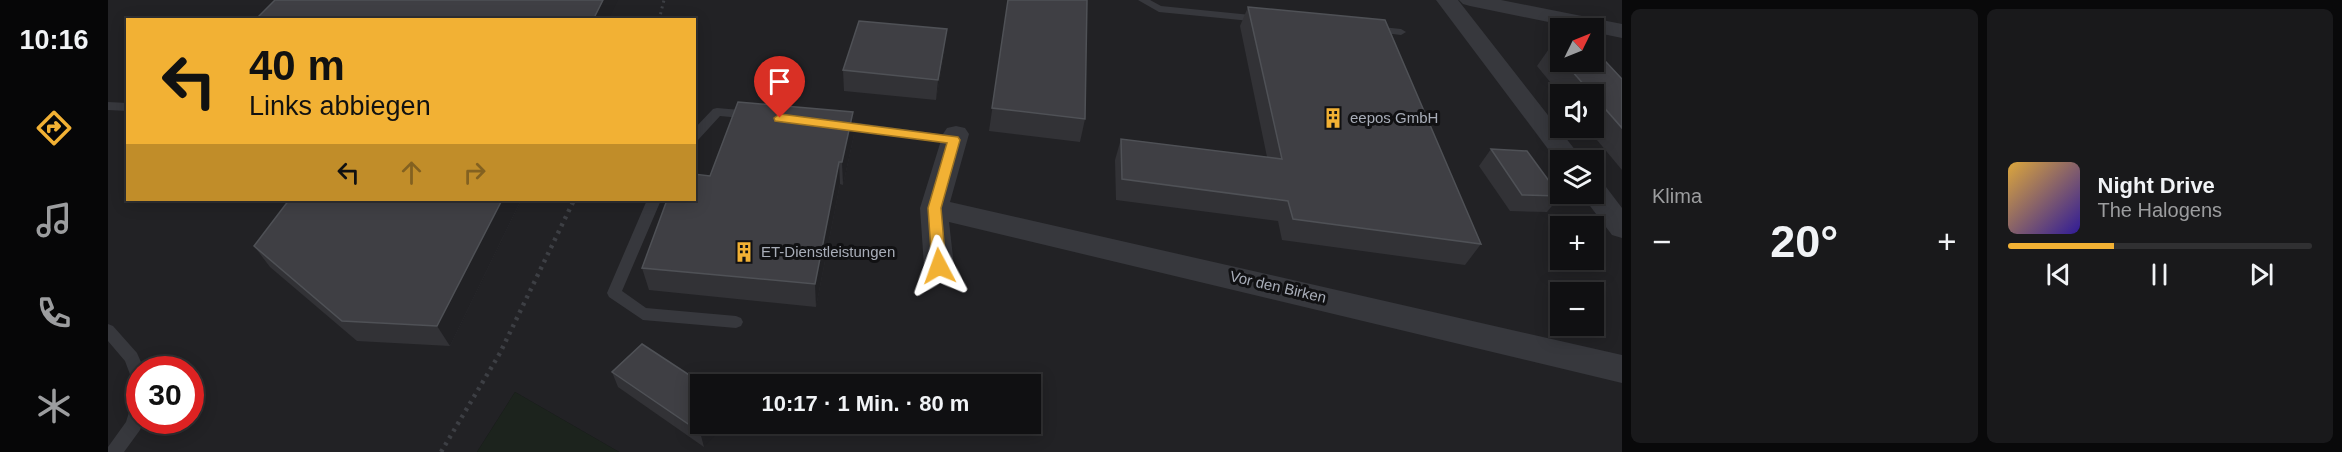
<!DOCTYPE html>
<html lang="de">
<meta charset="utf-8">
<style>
body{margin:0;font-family:Helvetica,sans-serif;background:#19191b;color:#f1f3f6;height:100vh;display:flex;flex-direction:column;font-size:22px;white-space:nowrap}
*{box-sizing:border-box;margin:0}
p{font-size:20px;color:#9c9d9f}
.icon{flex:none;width:33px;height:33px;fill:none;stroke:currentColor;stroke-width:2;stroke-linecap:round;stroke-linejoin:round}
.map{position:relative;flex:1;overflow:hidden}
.side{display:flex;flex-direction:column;gap:9px;padding:9px;background:#09090a;width:720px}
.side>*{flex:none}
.hud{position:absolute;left:18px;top:18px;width:570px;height:183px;border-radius:0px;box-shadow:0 3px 15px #0003,0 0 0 2px #303032;background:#f2b134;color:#111;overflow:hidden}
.needle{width:39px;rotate:47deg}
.controls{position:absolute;left:1442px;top:18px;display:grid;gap:12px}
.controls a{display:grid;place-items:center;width:54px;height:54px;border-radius:0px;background:#101012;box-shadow:0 3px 15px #0003,0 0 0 2px #303032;font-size:30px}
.speed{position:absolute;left:18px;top:356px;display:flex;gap:12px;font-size:30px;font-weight:700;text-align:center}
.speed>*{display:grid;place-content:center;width:78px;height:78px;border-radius:50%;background:#101012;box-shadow:0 3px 15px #0003,0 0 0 2px #303032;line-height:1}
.speed .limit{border:9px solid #d22;background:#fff;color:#111}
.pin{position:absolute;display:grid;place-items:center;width:51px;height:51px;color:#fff;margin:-62px -26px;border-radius:50% 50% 50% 0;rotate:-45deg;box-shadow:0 0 6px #0007}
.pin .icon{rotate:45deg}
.me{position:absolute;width:66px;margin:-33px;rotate:356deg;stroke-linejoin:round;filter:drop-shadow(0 0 4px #0008)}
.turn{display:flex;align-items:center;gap:21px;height:126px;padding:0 24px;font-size:27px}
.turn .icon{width:78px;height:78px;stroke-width:2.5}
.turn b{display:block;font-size:42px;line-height:51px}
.lanes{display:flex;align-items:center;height:57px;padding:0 24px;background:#0003;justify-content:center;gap:30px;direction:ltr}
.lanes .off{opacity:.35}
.big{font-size:45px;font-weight:700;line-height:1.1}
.side .widget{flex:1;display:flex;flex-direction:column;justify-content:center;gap:9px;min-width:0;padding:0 21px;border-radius:9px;background:#19191b}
.song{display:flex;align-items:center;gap:18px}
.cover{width:72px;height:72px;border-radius:9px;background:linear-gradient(135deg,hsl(40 70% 55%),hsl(250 70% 35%))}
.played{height:6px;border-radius:3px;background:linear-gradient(90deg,#f2b134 35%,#303032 35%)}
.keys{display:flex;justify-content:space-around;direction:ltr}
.heat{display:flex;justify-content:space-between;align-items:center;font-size:33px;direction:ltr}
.side .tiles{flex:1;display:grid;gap:9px;grid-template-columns:repeat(2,1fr)}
.trip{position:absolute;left:582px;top:374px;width:351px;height:60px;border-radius:0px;background:#101012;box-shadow:0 3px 15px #0003,0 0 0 2px #303032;font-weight:700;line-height:60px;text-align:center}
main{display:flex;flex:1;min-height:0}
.menu{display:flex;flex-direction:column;width:108px;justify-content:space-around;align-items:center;background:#060607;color:#9c9d9f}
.menu .icon{width:42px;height:42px}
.menu .on{color:#f2b134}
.menu b{font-size:27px;color:#f1f3f6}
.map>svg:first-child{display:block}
</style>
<main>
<nav class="menu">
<b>10:16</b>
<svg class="icon on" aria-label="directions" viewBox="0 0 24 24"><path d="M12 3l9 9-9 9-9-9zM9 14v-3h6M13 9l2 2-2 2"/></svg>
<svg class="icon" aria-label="music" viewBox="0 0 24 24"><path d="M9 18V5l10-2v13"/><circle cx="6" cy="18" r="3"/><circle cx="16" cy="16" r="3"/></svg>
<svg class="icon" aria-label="phone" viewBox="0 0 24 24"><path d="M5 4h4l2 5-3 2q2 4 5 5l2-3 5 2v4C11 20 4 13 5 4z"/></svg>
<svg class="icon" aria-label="climate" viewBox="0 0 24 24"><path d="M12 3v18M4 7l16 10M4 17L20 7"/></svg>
</nav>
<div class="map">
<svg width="1514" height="452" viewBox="0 0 1514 452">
<rect width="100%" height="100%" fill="#161618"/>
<path fill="#222225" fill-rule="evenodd" d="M 0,0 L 1514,0 L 1514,452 L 511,452 L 407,392 L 369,452 L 0,452 ZM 20,20 L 586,20 L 586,200 L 20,200 ZM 1452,28 L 1485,28 L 1485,62 L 1452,62 ZM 1452,94 L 1485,94 L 1485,128 L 1452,128 ZM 1452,160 L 1485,160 L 1485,194 L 1452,194 ZM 1452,226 L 1485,226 L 1485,260 L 1452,260 ZM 1452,292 L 1485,292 L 1485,326 L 1452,326 ZM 32,369 L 82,369 L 82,420 L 32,420 ZM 592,384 L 922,384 L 922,423 L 592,423 Z"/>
<path fill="#1c231d" d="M 407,392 L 511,452 L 369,452 Z"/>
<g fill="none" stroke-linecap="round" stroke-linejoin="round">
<path stroke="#3d3f44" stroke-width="3" stroke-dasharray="2 4" stroke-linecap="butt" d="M 551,20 L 556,0"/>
<path stroke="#3d3f44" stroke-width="4.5" stroke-dasharray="3 5" stroke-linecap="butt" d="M 333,452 L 392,353 L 466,200"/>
<g fill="#37383d" fill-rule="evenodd">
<path d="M 1030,0 L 1042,0 L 1053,6 L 1153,16 L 1158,19 L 1153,22 L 1051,12 Z"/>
<path d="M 1264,26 L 1293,29 L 1298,32 L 1293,35 L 1260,31 L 1259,29 Z"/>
<path d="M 0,102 L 20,103 L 20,111 L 0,110 Z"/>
<path d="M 609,108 L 644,111 L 650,115 L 644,119 L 612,116 L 590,140 L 586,141 L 586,129 L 605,109 Z"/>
<path d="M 729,120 L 846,136 L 852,140 L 846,144 L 725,127 L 723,124 Z"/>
<path d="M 539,200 L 553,200 L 514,291 L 538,308 L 628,316 L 633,318 L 635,322 L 633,326 L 628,328 L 535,320 L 501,297 L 499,293 Z"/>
<path d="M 0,324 L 5,326 L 29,353 L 36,369 L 32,369 L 32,387 L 26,385 L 17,361 L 0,341 Z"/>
<path d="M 32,394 L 32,420 L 36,420 L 32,430 L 16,452 L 0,452 L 0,447 L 18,422 L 26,396 Z"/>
</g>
<g fill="#37383d" fill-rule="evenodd">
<path d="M 1328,0 L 1350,0 L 1475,160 L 1452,160 L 1452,165 Z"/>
<path d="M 1351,0 L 1393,0 L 1514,24 L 1514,38 L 1485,32 L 1485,28 L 1470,28 L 1362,6 L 1355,4 Z"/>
<path d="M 848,126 L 857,128 L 861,134 L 842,202 L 1514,355 L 1514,383 L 841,222 L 846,266 L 842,274 L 831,277 L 820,274 L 816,266 L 812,208 L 835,134 L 839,128 Z"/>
<path d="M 1485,181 L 1495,183 L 1514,208 L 1514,238 L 1504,235 L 1473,194 L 1485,194 Z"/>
</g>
</g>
<g fill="#323236">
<path d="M 900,0 L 977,119 L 972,142 L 881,131 Z"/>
<path d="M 1140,7 L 1373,244 L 1357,265 L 1174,240 L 1170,221 L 1008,200 L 1007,160 L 1013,139 L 1159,157 L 1132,26 Z"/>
<path d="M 1443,46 L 1452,47 L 1452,62 L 1485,62 L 1514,79 L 1514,170 L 1479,128 L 1485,128 L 1485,94 L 1452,94 L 1429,66 Z"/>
<path d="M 837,49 L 828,100 L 736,91 L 735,70 Z"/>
<path d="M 745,112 L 746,135 L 735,185 L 732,184 L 708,307 L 541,290 L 534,268 L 602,176 Z"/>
<path d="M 1383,149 L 1452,196 L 1439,212 L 1402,211 L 1371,166 Z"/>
<path d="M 181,200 L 413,200 L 342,346 L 249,341 L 162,267 L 146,246 Z"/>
<path d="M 504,372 L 595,384 L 596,447 L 510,387 Z"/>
</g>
<g fill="#212124">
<path d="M 495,0 L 510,0 L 500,20 L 485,20 Z"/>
<path d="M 839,29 L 837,49 L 828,100 L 830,80 Z"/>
<path d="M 745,112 L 746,135 L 735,185 L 734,162 Z"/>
<path d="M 731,162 L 732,184 L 708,307 L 707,284 Z"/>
<path d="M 394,200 L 413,200 L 342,346 L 329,326 Z"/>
<path d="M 601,423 L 619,423 L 596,447 L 592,432 Z"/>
</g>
<g fill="#3f3f44" stroke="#4f5156" stroke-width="1.5">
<path d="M 167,0 L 495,0 L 485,20 L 147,20 Z"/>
<path d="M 900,0 L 979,0 L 977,119 L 884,108 Z"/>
<path d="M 1140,7 L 1277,20 L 1373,244 L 1185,219 L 1180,201 L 1014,179 L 1013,139 L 1174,159 Z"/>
<path d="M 751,21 L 839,29 L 830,80 L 735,70 Z"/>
<path d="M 1443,46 L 1452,47 L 1452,57 Z"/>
<path d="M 1485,48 L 1514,79 L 1514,128 L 1456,62 L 1485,62 Z"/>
<path d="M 630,102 L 745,112 L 734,162 L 731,162 L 707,284 L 534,268 L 559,200 L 586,200 L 586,174 L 602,176 Z"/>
<path d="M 1383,149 L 1419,151 L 1452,196 L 1414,195 Z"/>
<path d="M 181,200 L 394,200 L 329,326 L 234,321 L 146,246 Z"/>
<path d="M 534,344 L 595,384 L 592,384 L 592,423 L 601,423 L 592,432 L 504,372 Z"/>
</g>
<path fill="#f2b134" stroke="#9d7322" stroke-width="1.5" d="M 672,114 L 850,137 L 852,140 L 833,208 L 838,266 L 836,269 L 831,271 L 824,266 L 820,208 L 839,143 L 667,121 L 666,118 Z"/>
<defs>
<g id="building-bare" transform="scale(1.62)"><path d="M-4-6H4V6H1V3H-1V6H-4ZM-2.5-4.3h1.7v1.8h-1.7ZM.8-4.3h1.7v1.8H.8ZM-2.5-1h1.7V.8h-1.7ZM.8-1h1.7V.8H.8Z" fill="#f2b134" stroke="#111113" stroke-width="2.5" paint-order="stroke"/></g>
</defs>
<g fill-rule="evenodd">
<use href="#building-bare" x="1225" y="118"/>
<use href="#building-bare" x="636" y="252"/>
</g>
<g text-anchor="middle" stroke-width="6" stroke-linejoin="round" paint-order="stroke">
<g font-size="15" fill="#a8adb8" stroke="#111113" text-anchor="start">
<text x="1242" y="123">eepos GmbH</text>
<text x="653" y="257">ET-Dienstleistungen</text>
</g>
<g font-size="15" fill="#a8adb8" stroke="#111113">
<text transform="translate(1170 287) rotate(13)" y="5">Vor den Birken</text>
</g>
</g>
</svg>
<div class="controls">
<a><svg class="needle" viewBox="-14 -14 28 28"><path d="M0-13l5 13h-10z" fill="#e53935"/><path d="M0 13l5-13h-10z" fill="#9c9d9f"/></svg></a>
<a><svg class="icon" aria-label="sound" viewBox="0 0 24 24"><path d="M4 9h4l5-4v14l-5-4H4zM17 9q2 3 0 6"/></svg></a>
<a><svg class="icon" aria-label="layers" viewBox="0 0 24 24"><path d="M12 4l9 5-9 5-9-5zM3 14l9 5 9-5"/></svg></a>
<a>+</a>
<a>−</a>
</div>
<div class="speed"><div class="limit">30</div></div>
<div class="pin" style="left:672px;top:118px;background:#d93025"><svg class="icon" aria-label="arrive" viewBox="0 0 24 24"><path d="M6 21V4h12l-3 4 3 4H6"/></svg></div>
<svg class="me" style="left:831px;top:266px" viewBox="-20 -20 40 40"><path d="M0-17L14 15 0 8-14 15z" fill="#f2b134" stroke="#fff" stroke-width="4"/></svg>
<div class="trip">10:17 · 1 Min. · 80 m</div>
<div class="hud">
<div class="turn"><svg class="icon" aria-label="left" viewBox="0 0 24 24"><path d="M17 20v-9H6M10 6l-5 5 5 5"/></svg><div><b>40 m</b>Links abbiegen</div></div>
<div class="lanes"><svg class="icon" aria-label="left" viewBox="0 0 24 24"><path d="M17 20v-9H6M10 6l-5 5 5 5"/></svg><svg class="icon off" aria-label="ahead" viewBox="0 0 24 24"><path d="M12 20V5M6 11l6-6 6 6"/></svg><svg class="icon off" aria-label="right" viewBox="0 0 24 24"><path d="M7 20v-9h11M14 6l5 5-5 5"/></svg></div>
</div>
</div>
<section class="side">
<div class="tiles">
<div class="widget"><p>Klima</p>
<div class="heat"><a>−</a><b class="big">20°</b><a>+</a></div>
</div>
<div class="widget">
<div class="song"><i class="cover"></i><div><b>Night Drive</b><p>The Halogens</p></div></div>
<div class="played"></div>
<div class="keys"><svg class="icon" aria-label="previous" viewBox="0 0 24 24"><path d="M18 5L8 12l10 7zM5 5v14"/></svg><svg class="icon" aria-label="pause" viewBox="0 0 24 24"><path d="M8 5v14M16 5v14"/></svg><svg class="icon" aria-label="next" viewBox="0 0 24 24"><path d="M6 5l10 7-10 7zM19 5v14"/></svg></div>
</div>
</div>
</section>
</main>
